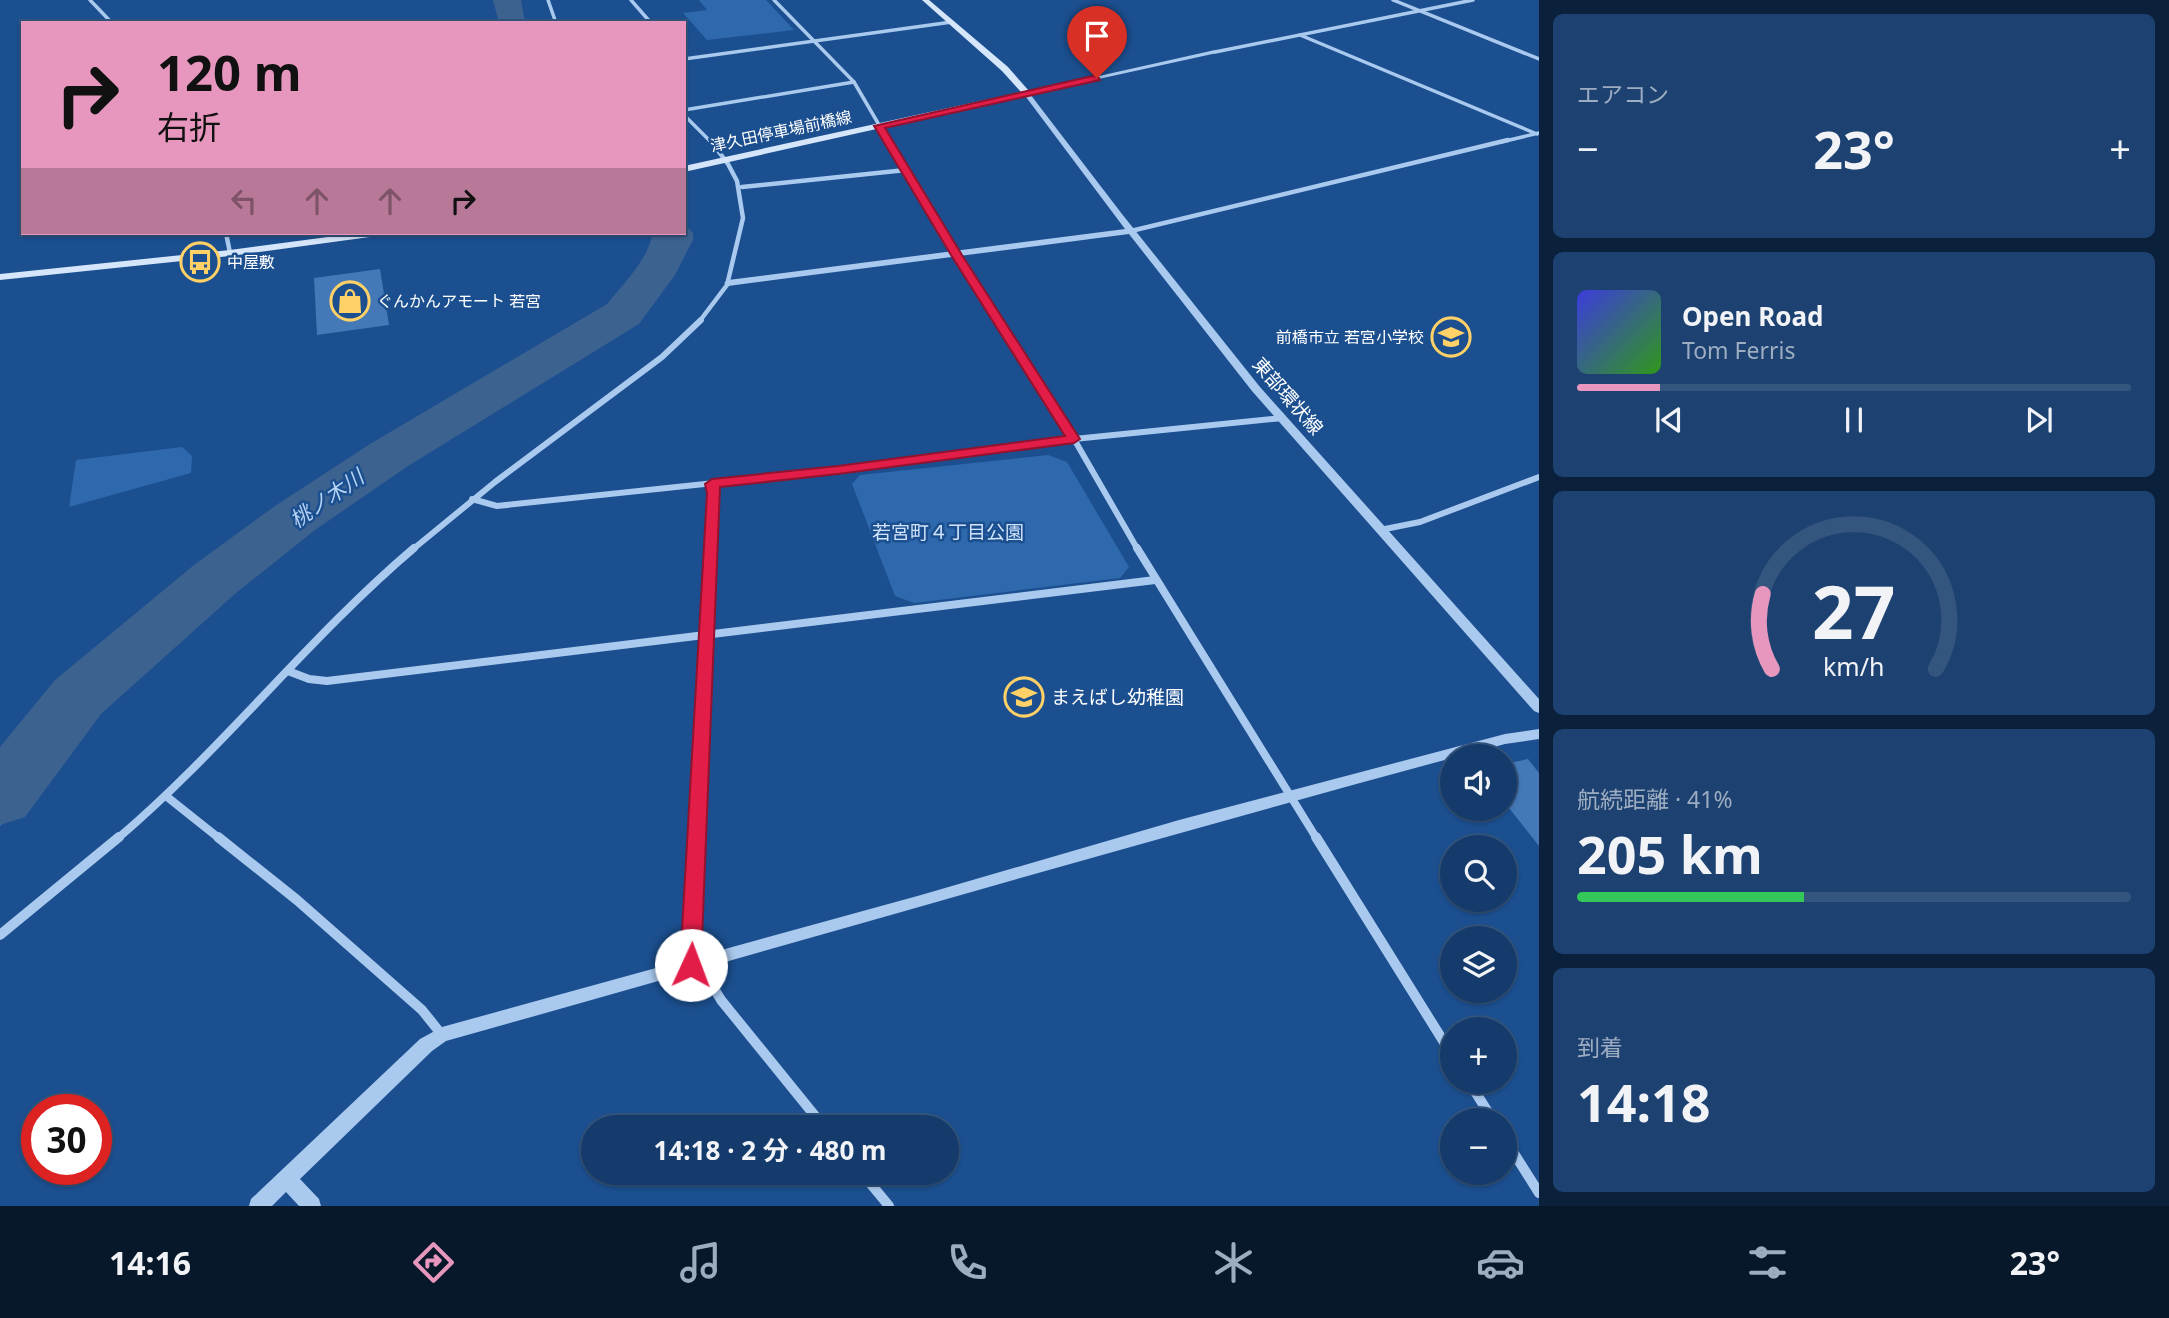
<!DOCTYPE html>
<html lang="ja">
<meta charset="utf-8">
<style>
body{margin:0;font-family:"Noto Sans","Noto Sans JP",sans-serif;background:#1d4271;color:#f1f3f6;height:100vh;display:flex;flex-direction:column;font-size:26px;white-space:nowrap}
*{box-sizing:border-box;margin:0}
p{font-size:23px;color:#9dadc1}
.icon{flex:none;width:38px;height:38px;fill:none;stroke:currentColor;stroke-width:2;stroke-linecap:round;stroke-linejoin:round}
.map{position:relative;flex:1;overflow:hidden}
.panel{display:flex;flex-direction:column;gap:14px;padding:14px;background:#0b203b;width:630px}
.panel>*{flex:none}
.hud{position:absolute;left:21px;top:21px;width:665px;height:214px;border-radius:0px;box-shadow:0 2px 5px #0004,0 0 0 2px #33557e;background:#e797bd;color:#111;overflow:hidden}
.tools{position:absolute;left:1440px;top:744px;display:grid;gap:14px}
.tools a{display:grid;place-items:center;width:77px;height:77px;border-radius:50%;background:#143b6b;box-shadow:0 2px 5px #0004,0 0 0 2px #33557e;font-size:35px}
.speed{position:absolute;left:21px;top:1094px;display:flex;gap:14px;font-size:35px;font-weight:700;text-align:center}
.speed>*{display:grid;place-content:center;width:91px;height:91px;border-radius:50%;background:#143b6b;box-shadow:0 2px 5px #0004,0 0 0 2px #33557e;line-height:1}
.speed .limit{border:10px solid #d22;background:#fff;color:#111}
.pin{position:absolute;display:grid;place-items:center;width:60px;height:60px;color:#fff;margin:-72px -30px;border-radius:50% 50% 50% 0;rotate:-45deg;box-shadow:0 0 7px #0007}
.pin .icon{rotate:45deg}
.me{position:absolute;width:77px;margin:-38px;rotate:2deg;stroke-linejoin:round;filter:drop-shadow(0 0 5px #0008)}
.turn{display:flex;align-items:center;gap:24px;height:147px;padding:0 21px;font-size:32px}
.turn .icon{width:91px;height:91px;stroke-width:2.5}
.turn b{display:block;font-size:49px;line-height:60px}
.lanes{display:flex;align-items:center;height:66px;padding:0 21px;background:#0003;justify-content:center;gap:35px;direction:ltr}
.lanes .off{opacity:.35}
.big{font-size:52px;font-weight:700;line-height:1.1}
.panel .card{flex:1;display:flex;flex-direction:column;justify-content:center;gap:10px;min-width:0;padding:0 24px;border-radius:10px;background:#1d4271}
.panel .dial{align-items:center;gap:0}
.dial svg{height:182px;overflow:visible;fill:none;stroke:#33557e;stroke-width:7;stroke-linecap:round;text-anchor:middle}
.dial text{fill:#f1f3f6;stroke:none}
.song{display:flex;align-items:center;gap:21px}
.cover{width:84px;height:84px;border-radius:10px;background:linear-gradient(135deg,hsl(240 70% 55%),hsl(110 70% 35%))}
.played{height:7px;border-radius:4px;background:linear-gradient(90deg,#e797bd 15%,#33557e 15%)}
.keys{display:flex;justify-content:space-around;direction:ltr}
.heat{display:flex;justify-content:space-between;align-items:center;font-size:38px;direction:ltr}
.charge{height:10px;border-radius:5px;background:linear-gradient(90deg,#34c759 41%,#33557e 0)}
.trip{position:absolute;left:581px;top:1115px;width:378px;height:70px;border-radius:35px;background:#143b6b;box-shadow:0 2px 5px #0004,0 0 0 2px #33557e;font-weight:700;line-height:70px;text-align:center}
.tabs{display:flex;height:112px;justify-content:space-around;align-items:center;background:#08182b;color:#9dadc1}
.tabs .icon{width:49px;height:49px}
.tabs .current{color:#e797bd}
.tabs b{font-size:32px;color:#f1f3f6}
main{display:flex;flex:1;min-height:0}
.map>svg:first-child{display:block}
</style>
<main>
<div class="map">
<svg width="1539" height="1206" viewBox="0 0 1539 1206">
<rect width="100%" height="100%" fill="#1b4f8f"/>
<g fill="#2e69ad">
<path d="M 699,0 L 766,0 L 794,30 L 707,40 L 683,13 L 707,10 Z"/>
<path d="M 182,447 L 192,456 L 191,473 L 69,507 L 76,460 Z"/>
<path d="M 1048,455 L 1067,462 L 1129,567 L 1120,578 L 914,603 L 895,596 L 852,484 L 860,475 Z"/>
</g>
<path fill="#3c6290" stroke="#9cc4f0" stroke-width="2" d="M 69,689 L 15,808 L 0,824 L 0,760 Z"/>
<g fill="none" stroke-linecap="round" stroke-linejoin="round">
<g fill="#3c6290" fill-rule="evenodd">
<path d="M 493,0 L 521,0 L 524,17 L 529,23 L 499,23 Z"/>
<path d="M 684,224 L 693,233 L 693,240 L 675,275 L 639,324 L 408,466 L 315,530 L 236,593 L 101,714 L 25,817 L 0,825 L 0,747 L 55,680 L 194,565 L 275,506 L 370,444 L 607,304 C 622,285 650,258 652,233 L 684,233 Z"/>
</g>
</g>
<g fill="#4478b7">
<path d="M 380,269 L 389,325 L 317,335 L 314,278 Z"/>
<path d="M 1528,759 L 1539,773 L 1539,846 L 1505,803 L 1505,764 Z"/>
</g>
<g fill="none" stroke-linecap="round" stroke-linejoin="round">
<g stroke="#a9c9ee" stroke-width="3.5">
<path d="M 90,0 L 112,23"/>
<path d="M 548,0 L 556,23"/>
<path d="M 631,0 L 651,23"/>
<path d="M 774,0 L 854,82 L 889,142"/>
<path d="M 1393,0 L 1539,59"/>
<path d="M 1300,35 L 1537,134"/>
<path d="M 1215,52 L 1473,0"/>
<path d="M 684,59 L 952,22"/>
<path d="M 684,110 L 854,82"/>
<path d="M 684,115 L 711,142"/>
<path d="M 1501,142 L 1539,133"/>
</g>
<g stroke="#a9c9ee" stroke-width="4.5">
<path d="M 888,140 L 999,322"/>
<path d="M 742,187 L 906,170"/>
<path d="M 1131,231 L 1508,140"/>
<path d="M 226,233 L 230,253"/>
<path d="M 699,322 L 727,285 L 743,218 L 737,181 L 728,164 L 710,140"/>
</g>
<g stroke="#a9c9ee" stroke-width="6">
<path d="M 998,320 L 1074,439 L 1138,550"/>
<path d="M 472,499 L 497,506 L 838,470 L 1074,439 L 1283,418"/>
<path d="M 1380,530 L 1420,522 L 1539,477"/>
<path d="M 412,550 L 495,482 L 662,357 L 701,320"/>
<path d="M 711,550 L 714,493 L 712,484"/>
</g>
<g stroke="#a9c9ee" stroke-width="8">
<path d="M 1137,548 L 1317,839"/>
<path d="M 288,671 L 309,679 L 327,681 L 1155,580"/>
<path d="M 166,796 L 220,839"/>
<path d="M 117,839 C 223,749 308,638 414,548"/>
<path d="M 697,839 L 711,548"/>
</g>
<g stroke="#a9c9ee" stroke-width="10">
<path d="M 218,837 L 297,900 L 422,1010 L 442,1035"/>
<path d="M 697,837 L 691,965 L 709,980 L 721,1000 L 824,1127"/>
<path d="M 1316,837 L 1452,1055"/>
<path d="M 0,935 L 119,837"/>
<path d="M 1469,1082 L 1493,1120"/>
<path d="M 1505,1139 L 1539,1193"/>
<path d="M 861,1172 L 889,1206"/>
</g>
<g fill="#a9c9ee" fill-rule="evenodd">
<path d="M 1215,50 L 1217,53 L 1030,94 L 1122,214 L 1260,387 L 1539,699 L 1539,713 L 1534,711 L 1252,391 L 1129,234 L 728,286 L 724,283 L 728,280 L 1125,229 L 1023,93 Z"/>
<path d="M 1539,729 L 1539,739 L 1505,744 L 1461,756 L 1452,756 L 1452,758 C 1116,849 782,947 446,1041 L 432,1051 L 300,1179 L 319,1199 L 321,1206 L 299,1206 L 286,1192 L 272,1206 L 249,1206 L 251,1199 L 420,1039 L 442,1027 L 921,895 L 1179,820 L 1505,734 Z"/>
</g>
<g fill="#d6e6fa" fill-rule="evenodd">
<path d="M 922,0 L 929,0 L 1008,67 L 1029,91 L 1029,95 L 684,172 L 684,166 L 1021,92 L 1002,71 Z"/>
<path d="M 358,233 L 382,233 L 377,236 L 230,256 L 0,280 L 0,274 L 230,250 Z"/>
</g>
</g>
<path fill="#e11d48" stroke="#92132f" stroke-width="2" d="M 1097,75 L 1100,80 L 885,128 L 962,255 L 1080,439 L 1074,443 L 838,474 L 720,487 L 701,965 L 698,972 L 691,974 L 683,972 L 680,965 L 707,493 L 705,484 L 712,479 L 838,466 L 1065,436 L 951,255 L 874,126 Z"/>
<defs>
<g id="bus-ring" transform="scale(2.0125)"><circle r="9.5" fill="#1b4f8f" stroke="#ffd166" stroke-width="1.5"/><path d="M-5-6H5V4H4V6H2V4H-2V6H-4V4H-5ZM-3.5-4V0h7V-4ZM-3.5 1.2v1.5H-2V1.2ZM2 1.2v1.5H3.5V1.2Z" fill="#ffd166"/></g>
<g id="shop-ring" transform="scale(2.0125)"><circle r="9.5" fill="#1b4f8f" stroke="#ffd166" stroke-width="1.5"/><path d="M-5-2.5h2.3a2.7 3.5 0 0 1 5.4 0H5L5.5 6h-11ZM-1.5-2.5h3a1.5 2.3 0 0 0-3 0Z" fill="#ffd166"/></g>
<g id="school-ring" transform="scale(2.0125)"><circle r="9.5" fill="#1b4f8f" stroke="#ffd166" stroke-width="1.5"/><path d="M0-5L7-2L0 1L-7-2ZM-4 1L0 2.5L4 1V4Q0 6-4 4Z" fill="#ffd166"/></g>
</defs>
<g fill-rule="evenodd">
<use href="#bus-ring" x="200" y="262"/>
<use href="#shop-ring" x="350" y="301"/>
<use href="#school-ring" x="1451" y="337"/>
<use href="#school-ring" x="1024" y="697"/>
</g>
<g text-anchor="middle" stroke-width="5" stroke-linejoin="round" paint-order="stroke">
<g font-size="16" fill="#fff" stroke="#1b4f8f">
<text transform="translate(781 131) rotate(-12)" y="6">津久田停車場前橋線</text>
</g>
<g font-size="16" fill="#fff" stroke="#1b4f8f" text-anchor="start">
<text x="227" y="268">中屋敷</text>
<text x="377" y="307">ぐんかんアモート 若宮</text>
<text x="1424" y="343" text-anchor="end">前橋市立 若宮小学校</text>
</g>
<g font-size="19" fill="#fff" stroke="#1b4f8f">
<text transform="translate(1288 396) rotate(49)" y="7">東部環状線</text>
</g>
<g font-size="19" fill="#cfe3fa" stroke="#1b4f8f">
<text x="948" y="539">若宮町４丁目公園</text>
</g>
<g font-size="19" fill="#fff" stroke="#1b4f8f" text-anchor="start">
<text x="1051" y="704">まえばし幼稚園</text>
</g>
<g font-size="21" font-style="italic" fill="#b5d3f5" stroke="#1b4f8f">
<text transform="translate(327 499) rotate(-35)" y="7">桃ノ木川</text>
</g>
</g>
</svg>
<div class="tools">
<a><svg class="icon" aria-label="sound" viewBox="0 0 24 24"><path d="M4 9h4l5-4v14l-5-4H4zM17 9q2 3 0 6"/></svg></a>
<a><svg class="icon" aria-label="search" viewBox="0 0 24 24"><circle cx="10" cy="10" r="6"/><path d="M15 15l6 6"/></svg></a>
<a><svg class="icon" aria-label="layers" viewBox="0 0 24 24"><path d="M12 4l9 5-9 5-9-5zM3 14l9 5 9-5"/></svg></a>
<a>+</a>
<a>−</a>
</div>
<div class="speed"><div class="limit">30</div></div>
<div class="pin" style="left:1097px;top:78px;background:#d93025"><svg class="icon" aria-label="arrive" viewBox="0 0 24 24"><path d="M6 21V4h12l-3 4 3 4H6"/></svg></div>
<svg class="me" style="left:691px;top:965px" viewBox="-20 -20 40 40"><circle r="19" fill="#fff"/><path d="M0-13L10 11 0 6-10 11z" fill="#e11d48"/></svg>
<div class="trip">14:18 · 2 分 · 480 m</div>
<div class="hud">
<div class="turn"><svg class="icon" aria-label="right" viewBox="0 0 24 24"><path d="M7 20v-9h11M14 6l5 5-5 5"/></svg><div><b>120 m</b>右折</div></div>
<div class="lanes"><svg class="icon off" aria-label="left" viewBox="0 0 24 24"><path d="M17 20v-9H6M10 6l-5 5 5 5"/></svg><svg class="icon off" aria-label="ahead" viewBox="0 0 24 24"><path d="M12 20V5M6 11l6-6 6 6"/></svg><svg class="icon off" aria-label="ahead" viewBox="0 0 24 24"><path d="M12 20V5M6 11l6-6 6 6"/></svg><svg class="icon" aria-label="right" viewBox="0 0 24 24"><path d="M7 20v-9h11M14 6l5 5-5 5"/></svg></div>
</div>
</div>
<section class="panel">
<div class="card"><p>エアコン</p>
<div class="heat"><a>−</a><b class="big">23°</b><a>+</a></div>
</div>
<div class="card">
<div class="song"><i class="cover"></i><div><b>Open Road</b><p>Tom Ferris</p></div></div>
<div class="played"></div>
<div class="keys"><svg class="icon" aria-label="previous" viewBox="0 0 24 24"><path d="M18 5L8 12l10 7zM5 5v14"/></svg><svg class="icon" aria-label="pause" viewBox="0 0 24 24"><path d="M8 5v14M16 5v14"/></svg><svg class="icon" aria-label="next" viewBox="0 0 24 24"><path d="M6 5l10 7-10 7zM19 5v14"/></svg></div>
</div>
<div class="card dial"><svg viewBox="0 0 100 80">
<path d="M14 69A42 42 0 1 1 86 69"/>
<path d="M14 69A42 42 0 0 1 10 36" stroke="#e797bd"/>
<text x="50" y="56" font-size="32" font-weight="700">27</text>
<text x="50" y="72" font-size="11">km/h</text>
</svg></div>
<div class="card"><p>航続距離 · 41%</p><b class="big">205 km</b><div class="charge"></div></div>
<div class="card"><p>到着</p><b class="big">14:18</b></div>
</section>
</main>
<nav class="tabs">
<b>14:16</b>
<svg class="icon current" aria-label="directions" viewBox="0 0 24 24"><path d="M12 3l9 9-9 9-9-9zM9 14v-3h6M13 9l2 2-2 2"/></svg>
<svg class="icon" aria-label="music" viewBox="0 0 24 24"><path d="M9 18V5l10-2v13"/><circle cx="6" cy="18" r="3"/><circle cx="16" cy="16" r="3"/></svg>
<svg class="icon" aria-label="phone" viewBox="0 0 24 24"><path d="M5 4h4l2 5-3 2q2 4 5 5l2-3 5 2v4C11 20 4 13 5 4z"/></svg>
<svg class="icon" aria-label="climate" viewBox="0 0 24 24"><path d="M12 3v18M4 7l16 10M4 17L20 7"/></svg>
<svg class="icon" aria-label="car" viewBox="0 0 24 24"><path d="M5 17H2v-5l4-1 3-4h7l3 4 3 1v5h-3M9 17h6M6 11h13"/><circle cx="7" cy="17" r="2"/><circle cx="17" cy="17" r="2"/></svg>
<svg class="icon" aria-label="filters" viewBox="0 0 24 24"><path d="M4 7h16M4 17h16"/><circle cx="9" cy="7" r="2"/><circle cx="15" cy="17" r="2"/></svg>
<b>23°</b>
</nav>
